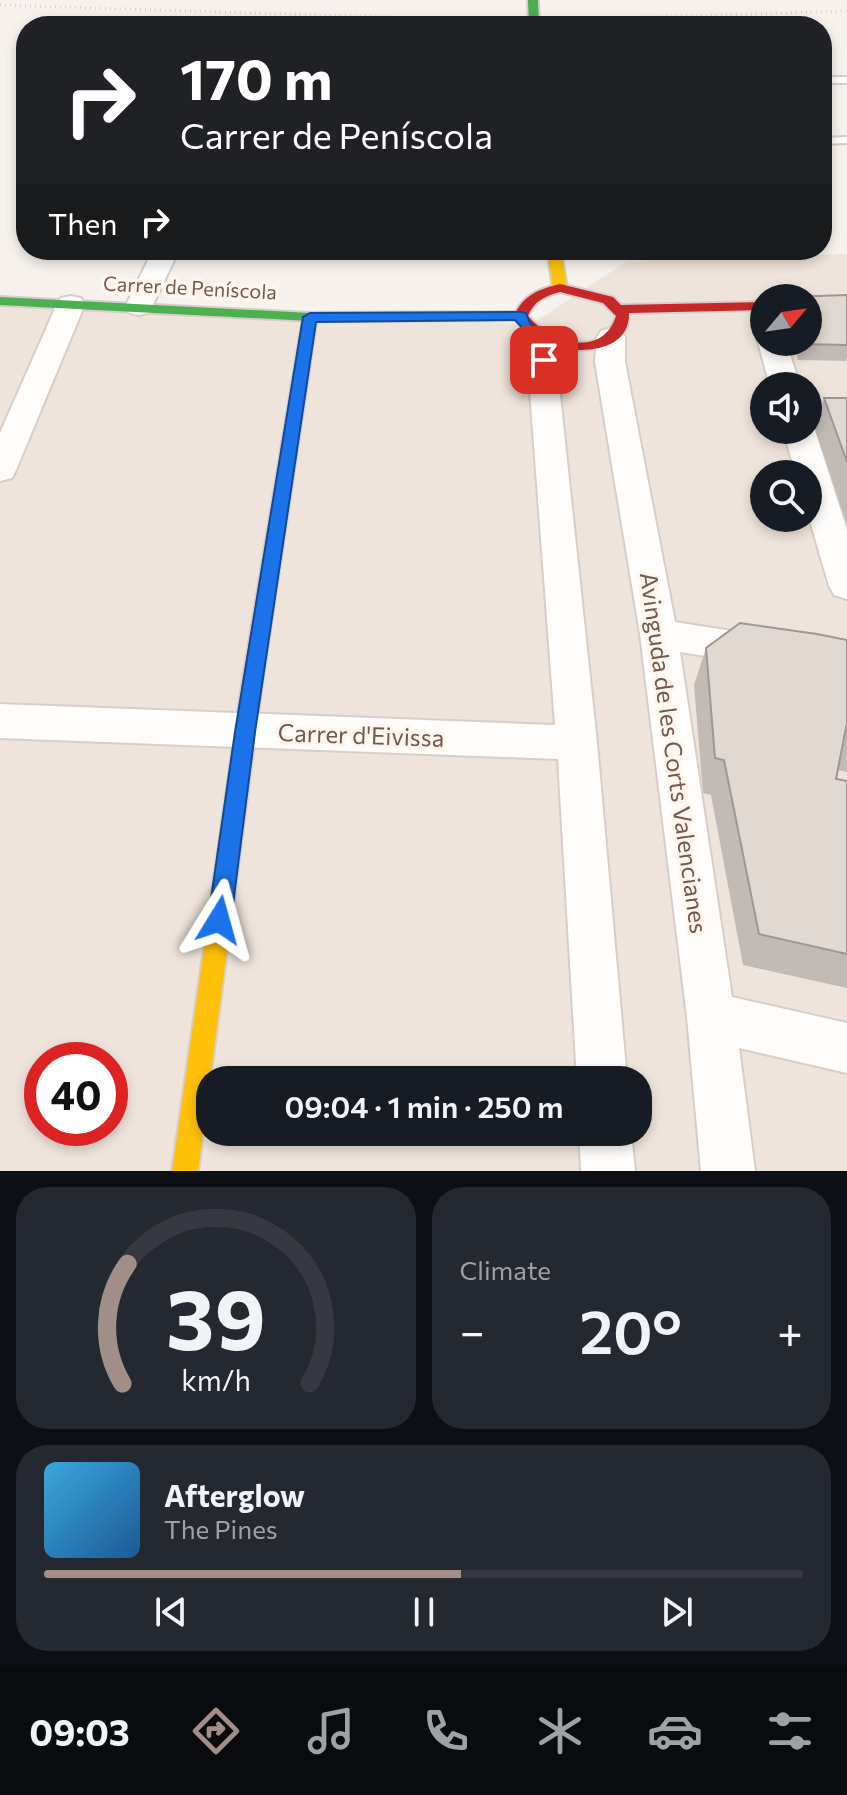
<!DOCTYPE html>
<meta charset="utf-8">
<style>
body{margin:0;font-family:Commissioner,sans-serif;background:#242831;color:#f1f3f6;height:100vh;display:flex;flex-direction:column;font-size:30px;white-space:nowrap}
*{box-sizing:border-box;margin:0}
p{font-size:26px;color:#9ea1a6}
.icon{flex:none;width:44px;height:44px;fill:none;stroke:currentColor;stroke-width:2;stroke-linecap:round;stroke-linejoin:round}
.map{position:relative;height:1171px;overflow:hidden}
.sheet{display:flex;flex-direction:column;gap:16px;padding:16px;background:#0d0f14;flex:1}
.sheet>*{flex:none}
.top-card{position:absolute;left:16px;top:16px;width:816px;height:244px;border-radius:32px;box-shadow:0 4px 12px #0003;background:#202124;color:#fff;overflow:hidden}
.needle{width:52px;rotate:61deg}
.fabs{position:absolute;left:750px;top:284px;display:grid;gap:16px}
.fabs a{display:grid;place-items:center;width:72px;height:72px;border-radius:50%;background:#171b24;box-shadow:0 4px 12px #0003;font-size:40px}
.speed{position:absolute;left:24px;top:1042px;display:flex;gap:16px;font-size:40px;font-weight:700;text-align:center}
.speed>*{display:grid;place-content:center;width:104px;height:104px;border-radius:50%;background:#171b24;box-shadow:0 4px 12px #0003;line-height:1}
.speed .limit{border:12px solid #d22;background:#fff;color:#111}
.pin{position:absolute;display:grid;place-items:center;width:68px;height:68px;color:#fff;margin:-34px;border-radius:16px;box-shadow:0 4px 12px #0006}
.me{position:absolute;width:88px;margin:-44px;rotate:8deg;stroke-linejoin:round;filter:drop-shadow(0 0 6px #0008)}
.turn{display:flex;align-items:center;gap:28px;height:168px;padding:0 32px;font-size:36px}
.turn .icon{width:104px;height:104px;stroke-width:2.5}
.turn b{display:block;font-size:56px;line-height:68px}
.then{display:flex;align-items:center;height:76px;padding:0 32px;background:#0003;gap:16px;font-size:30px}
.big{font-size:60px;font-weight:600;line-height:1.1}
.sheet .tile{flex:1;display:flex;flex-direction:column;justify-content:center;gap:12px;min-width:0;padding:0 28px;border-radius:32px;background:#242831}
.sheet .dial{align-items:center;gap:0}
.dial svg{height:208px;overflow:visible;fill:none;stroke:#363941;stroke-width:7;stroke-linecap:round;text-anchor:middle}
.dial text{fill:#f1f3f6;stroke:none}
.song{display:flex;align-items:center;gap:24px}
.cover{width:96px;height:96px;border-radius:12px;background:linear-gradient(135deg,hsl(200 70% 55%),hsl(210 70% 35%))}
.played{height:8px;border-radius:4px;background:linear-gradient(90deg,#a28e86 55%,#363941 55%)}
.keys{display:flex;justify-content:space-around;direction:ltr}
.heat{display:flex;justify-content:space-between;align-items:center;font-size:44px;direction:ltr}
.sheet .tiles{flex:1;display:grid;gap:16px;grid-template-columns:1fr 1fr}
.tile:last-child{grid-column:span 2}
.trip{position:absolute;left:196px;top:1066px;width:456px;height:80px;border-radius:32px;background:#171b24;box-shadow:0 4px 12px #0003;font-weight:600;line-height:80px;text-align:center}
.tab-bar{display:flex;height:128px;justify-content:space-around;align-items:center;background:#090b0e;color:#9ea1a6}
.tab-bar .icon{width:56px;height:56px}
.tab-bar .current{color:#a28e86}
.tab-bar b{font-size:36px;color:#f1f3f6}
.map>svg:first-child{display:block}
</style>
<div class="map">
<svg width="847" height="1171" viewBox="0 0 847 1171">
<rect width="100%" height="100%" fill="#f7f2ed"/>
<path fill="#efe4db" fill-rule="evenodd" d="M 847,254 L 847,1171 L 0,1171 L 0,300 L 532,324 L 627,261 ZM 764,298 L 808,298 L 808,342 L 764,342 ZM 764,386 L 808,386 L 808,430 L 764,430 ZM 764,474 L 808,474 L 808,518 L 764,518 ZM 42,1060 L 110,1060 L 110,1128 L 42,1128 ZM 210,1080 L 638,1080 L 638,1132 L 210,1132 Z"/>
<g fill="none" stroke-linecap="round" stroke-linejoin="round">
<g stroke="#d6ceca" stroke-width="4">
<g id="lane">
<rect x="822" y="77" width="25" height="6"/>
<path d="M 847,137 L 847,143 L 822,144 L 822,138 Z"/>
</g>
</g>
<g stroke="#d6ceca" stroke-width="4">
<g id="street">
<path d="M 153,250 L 179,250 L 149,313 L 139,315 L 129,313 L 125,307 Z"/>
<path d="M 71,296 L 81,298 L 85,304 L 16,470 L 12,478 L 0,481 L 0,433 L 57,304 L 61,298 Z"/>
<path d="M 611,328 L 621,331 L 625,337 L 625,362 L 675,622 L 847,649 L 847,679 L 680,652 L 732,997 L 847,1023 L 847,1073 L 739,1048 L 755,1171 L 701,1171 L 687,1017 L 640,634 L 595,362 L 597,337 L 601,331 Z"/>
<path d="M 540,329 L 550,332 L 554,338 L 597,743 L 627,1080 L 577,1080 L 558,759 L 0,738 L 0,704 L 555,725 L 526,338 L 530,332 Z"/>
<path d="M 764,335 L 764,342 L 786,342 L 800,386 L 770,386 L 758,342 Z"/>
<path d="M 808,422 L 815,430 L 847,530 L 847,599 L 834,595 L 829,586 L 808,514 L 808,474 L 796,474 L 783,430 L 808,430 Z"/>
<path d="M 579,1132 L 631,1132 L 635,1171 L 581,1171 Z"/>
</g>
</g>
<g stroke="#d6ceca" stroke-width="4">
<g id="fast">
<path d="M 528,0 L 538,0 L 539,26 L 529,26 Z"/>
<path d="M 0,297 L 310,313 L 521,312 L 528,316 L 521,320 L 310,321 L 0,305 Z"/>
</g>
</g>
<g stroke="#d6ceca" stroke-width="4">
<g id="slow">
<path d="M 547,250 L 561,250 L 567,288 L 565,291 L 555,291 L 553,288 Z"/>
<path d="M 251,683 L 258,685 L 261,691 L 198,1171 L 172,1171 L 241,691 L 244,685 Z"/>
</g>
</g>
<g stroke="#d6ceca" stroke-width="4">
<g id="jam">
<path d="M 560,284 L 613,297 L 621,305 L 764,302 L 764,310 L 629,313 C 630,356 570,355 542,342 C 530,336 522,327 514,316 C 523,295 539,289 560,284 ZM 560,292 L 603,303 L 616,316 C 602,359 551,343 528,316 C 534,301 545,296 560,292 Z"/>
<path d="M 310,313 L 317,317 L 261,691 L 258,697 L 251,699 L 244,697 L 241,691 L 303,317 Z"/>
</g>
</g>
<g stroke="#dad2cf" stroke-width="3" stroke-dasharray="1 4" stroke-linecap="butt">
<path d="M 0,5 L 507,21"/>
<path d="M 561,20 L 847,11"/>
</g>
<use href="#lane" fill="#fefdfc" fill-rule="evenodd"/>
<use href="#street" fill="#fefdfc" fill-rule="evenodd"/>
<use href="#fast" fill="#4caf50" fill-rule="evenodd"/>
<use href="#slow" fill="#ffc107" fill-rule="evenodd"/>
<use href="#jam" fill="#c62828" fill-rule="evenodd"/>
</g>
<g fill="#c2bab5">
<path d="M 847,295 L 847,358 L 846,361 L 798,360 L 793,342 L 808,342 L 808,298 L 788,298 L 789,297 Z"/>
<path d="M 824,398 L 847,398 L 847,524 L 814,427 Z"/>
<path d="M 847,640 L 847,772 L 837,770 L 836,779 L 847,781 L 847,988 L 743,965 L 711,795 L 703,793 L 694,685 L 706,648 Z"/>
</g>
<g fill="#e1d8d2" stroke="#9e9793" stroke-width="2">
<path d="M 847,295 L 847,345 L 803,344 L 802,342 L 808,342 L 808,298 L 789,298 L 789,297 Z"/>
<path d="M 824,398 L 847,398 L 847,462 Z"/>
<path d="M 740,623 L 817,634 L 847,640 L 847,731 L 846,728 L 836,779 L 847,781 L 847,954 L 759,934 L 724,760 L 715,758 L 706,648 Z"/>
</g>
<path fill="#1a73e8" stroke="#114b97" stroke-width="2" d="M 521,312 L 526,313 L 530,323 L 547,338 L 549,363 L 539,363 L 533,340 L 515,320 L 316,322 L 255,732 L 231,920 L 228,928 L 219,931 L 211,928 L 208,920 L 235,732 L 303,317 L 310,313 Z"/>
<g text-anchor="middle" stroke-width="7" stroke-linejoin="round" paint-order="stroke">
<g font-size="20" fill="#74584e" stroke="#fef7ef">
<text transform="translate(190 288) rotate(3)" y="7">Carrer de Peníscola</text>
</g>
<g font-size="24" fill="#74584e" stroke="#fef7ef">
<text transform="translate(361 736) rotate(2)" y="8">Carrer d'Eivissa</text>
<text transform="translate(673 753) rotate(82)" y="8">Avinguda de les Corts Valencianes</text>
</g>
</g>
</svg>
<div class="fabs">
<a><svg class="needle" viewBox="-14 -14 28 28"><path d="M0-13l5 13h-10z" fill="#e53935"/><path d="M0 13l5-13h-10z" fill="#9ea1a6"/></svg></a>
<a><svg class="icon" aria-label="sound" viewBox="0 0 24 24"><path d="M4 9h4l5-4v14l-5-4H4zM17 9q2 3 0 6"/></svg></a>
<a><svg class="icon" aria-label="search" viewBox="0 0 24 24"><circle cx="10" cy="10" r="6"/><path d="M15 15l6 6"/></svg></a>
</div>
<div class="speed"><div class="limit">40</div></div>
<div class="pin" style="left:544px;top:360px;background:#d93025"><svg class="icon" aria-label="arrive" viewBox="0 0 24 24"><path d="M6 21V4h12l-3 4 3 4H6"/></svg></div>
<svg class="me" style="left:219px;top:920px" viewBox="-20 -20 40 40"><path d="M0-17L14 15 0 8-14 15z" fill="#1a73e8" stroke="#fff" stroke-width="4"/></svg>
<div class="trip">09:04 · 1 min · 250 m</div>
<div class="top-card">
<div class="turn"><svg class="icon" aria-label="right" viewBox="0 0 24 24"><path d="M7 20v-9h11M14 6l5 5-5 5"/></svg><div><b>170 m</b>Carrer de Peníscola</div></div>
<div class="then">Then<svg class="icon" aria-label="right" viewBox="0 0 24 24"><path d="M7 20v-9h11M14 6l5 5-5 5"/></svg></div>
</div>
</div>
<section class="sheet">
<div class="tiles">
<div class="tile dial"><svg viewBox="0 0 100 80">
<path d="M14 69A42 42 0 1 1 86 69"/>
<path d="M14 69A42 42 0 0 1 16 23" stroke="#a28e86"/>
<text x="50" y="56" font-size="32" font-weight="700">39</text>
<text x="50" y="72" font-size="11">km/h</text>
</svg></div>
<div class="tile"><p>Climate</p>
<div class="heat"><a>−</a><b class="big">20°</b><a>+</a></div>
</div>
<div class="tile">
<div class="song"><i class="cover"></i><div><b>Afterglow</b><p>The Pines</p></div></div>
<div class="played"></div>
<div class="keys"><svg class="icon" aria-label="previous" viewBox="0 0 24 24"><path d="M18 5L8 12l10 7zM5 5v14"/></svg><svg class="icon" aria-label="pause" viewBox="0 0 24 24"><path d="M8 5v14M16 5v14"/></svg><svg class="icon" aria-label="next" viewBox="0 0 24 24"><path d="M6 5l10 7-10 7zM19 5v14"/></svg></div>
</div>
</div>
</section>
<nav class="tab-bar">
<b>09:03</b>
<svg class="icon current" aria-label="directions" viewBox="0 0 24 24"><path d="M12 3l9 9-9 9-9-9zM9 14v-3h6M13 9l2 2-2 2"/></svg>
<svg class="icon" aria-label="music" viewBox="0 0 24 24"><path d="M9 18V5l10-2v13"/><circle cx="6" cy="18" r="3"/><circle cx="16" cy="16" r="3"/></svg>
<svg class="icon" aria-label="phone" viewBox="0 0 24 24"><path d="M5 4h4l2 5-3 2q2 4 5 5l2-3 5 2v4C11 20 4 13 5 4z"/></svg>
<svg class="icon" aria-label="climate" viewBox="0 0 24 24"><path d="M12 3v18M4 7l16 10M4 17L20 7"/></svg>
<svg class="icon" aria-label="car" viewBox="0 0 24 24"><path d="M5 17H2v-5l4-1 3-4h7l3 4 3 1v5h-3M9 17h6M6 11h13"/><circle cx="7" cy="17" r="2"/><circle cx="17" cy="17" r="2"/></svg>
<svg class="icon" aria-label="filters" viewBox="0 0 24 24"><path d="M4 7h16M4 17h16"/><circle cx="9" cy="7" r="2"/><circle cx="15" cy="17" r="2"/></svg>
</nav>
